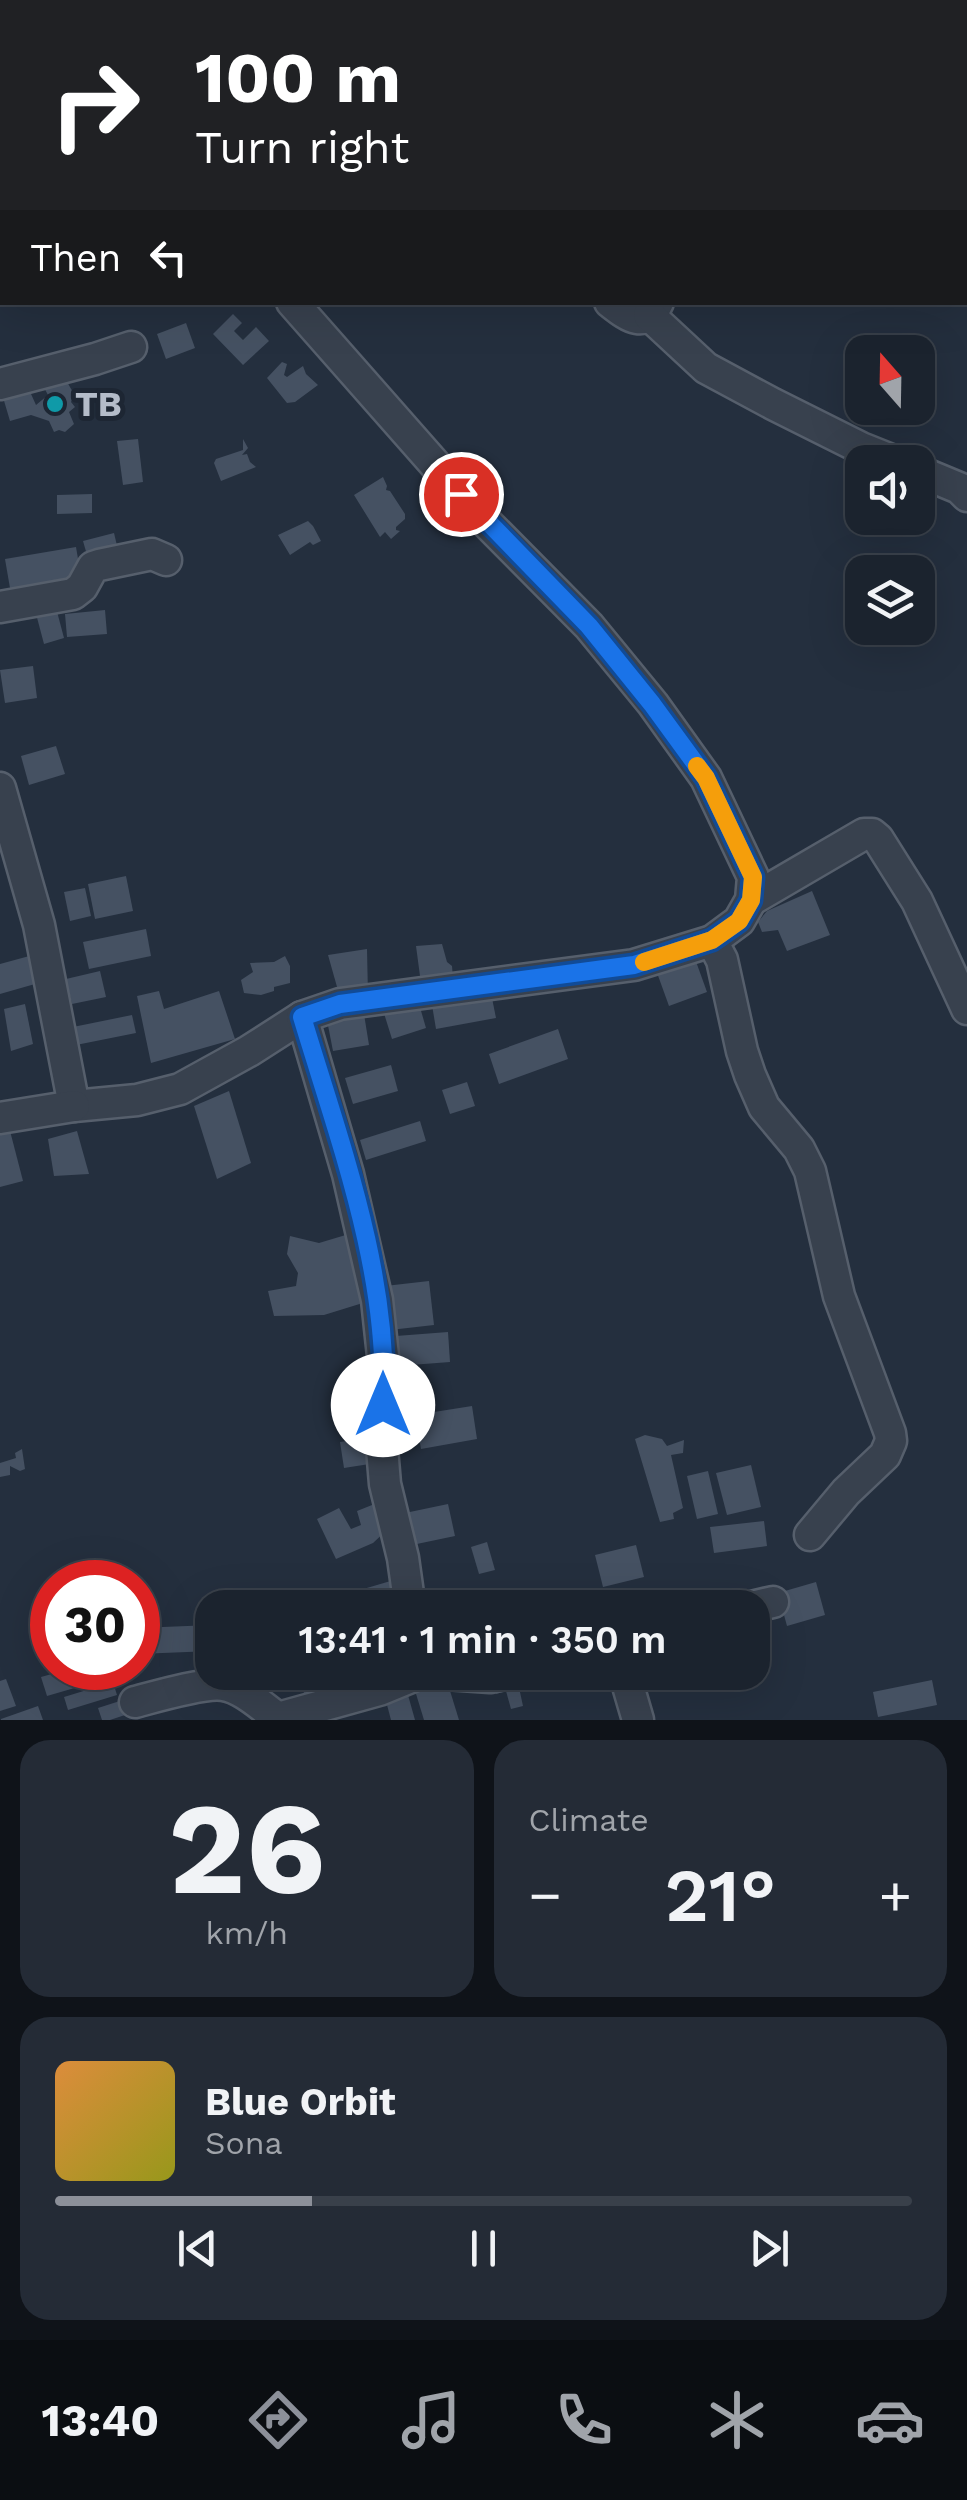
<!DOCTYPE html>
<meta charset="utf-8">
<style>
body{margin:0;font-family:"Work Sans",sans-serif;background:#242b36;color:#f1f3f6;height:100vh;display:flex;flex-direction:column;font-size:38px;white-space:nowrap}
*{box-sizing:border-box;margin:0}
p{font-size:32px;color:#a0a4aa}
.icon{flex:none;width:55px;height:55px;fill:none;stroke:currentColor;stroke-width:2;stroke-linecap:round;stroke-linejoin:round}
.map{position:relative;height:1720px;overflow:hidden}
.sheet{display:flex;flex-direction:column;gap:20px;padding:20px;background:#0f1319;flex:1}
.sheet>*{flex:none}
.guide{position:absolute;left:0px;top:0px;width:968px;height:305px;box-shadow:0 10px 40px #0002,0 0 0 2px #39404a;background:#202124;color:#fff;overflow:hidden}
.needle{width:65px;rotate:340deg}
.tools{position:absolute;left:845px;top:335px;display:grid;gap:20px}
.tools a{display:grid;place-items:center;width:90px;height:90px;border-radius:20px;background:#1b232e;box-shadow:0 10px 40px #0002,0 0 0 2px #39404a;font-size:50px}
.speed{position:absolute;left:30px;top:1560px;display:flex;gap:20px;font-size:50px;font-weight:700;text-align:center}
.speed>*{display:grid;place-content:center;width:130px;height:130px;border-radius:50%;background:#1b232e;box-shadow:0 10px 40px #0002,0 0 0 2px #39404a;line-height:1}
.speed .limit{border:15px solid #d22;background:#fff;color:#111}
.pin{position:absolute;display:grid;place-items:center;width:85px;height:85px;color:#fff;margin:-42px;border:5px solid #fff;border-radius:50%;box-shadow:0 2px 10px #0007}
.me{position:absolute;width:110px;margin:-55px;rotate:0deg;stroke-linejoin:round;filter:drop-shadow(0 0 8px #0008)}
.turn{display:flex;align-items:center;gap:35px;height:210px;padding:0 30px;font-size:45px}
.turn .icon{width:130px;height:130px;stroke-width:2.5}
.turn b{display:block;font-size:70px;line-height:85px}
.then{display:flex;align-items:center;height:95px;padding:0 30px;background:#0003;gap:20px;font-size:38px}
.big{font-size:75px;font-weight:600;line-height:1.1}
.sheet .tile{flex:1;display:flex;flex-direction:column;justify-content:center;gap:15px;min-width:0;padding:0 35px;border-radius:30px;background:#242b36}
.sheet .dial{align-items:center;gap:0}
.dial b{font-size:130px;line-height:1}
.song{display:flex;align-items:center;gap:30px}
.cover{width:120px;height:120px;border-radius:15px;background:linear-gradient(135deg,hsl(30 70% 55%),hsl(60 70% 35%))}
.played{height:10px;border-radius:5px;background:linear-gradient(90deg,#8c9099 30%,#39404a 30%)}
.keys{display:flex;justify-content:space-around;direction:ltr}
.heat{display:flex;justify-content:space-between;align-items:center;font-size:55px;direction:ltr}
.sheet .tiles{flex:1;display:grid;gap:20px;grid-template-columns:1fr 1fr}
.tile:last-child{grid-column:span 2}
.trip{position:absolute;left:195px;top:1590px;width:575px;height:100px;border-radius:30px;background:#1b232e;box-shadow:0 10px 40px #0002,0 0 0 2px #39404a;font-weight:600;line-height:100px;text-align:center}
.tab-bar{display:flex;height:160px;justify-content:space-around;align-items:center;background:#0b0e12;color:#a0a4aa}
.tab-bar .icon{width:70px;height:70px}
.tab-bar .on{color:#8c9099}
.tab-bar b{font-size:45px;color:#f1f3f6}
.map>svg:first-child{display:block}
</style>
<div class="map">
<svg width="967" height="1720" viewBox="0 0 967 1720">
<rect width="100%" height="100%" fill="#242f3e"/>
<g fill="#455162">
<path d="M 233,314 L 242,323 L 234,331 L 243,340 L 256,327 L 269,341 L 243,365 L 213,334 Z"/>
<path d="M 186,323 L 195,348 L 166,359 L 157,334 Z"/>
<path d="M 282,362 L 287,364 L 284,375 L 287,377 L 303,366 L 306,374 L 318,385 L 295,402 L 287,403 L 267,378 Z"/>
<path d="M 63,375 L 74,394 L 71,402 L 75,407 L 69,412 L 74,424 L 65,432 L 59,430 L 54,432 L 49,421 L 31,415 L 10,421 L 2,394 L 27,385 L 36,405 L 48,395 L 41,382 Z"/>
<path d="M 138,439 L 143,482 L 123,485 L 117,441 Z"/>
<path d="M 243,439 L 248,448 L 242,455 L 247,454 L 250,462 L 256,467 L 221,481 L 214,463 L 216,459 L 243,450 Z"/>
<path d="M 383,477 L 387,486 L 386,490 L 390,491 L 405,514 L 405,519 L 396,527 L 396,530 L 400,531 L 391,539 L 385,532 L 380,537 L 354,495 Z"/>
<path d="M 92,494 L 92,513 L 57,514 L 57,495 Z"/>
<path d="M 308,521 L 313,526 L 321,541 L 313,545 L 310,542 L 290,555 L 278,535 Z"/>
<path d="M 114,533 L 119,554 L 89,562 L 83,541 Z"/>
<path d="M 76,547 L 82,582 L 11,594 L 5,559 Z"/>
<path d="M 55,604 L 64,638 L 44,644 L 35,610 Z"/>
<path d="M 105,610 L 107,634 L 67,637 L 65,614 Z"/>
<path d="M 33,666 L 37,698 L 5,703 L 0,670 Z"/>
<path d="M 56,746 L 65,774 L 29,785 L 21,756 Z"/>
<path d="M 126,876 L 133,911 L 95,919 L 88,884 Z"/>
<path d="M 85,888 L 91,916 L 70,921 L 64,892 Z"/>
<path d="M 812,891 L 830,935 L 787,951 L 778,930 L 762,932 L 758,922 L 767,911 Z"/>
<path d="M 146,929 L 151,956 L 89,969 L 83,942 Z"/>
<path d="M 442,944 L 447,962 L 452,966 L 453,978 L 422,991 L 416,946 Z"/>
<path d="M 367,949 L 368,996 L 341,1001 L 328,955 Z"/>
<path d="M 33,955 L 42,982 L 0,994 L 0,964 Z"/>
<path d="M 285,956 L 290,966 L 290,983 L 274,987 L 274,991 L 261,995 L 244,993 L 241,980 L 253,972 L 250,963 L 274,962 Z"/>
<path d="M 694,956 L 707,992 L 669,1006 L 656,970 Z"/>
<path d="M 100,971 L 106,997 L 72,1004 L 66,979 Z"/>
<path d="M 490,988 L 496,1018 L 436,1029 L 431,999 Z"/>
<path d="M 159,991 L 164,1009 L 219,991 L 235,1039 L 151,1063 L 137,996 Z"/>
<path d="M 417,997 L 426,1028 L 392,1039 L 382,1007 Z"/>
<path d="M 25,1004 L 33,1044 L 11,1051 L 4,1009 Z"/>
<path d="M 363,1008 L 369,1045 L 333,1051 L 326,1015 Z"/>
<path d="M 132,1015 L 136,1033 L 76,1045 L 73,1027 Z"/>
<path d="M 558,1029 L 568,1059 L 499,1084 L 489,1054 Z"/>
<path d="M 391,1065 L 398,1091 L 353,1104 L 345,1078 Z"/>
<path d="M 467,1082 L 475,1106 L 450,1114 L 442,1090 Z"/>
<path d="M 229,1091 L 251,1163 L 217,1179 L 194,1106 Z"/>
<path d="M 420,1121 L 426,1141 L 366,1160 L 360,1140 Z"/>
<path d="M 9,1127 L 23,1181 L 0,1187 L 0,1129 Z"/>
<path d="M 77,1131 L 89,1174 L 54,1176 L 48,1139 Z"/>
<path d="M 349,1234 L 366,1302 L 324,1315 L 274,1316 L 268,1291 L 296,1286 L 298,1273 L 287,1254 L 290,1236 L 319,1243 Z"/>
<path d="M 429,1281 L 434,1325 L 390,1330 L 385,1286 Z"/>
<path d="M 448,1332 L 450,1362 L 398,1366 L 396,1336 Z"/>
<path d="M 472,1406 L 477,1439 L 421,1449 L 415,1415 Z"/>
<path d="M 645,1435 L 662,1439 L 667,1446 L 684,1440 L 683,1453 L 671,1455 L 683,1508 L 673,1513 L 674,1519 L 660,1522 L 635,1439 Z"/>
<path d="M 373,1437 L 376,1463 L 344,1468 L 340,1442 Z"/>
<path d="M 22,1449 L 25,1469 L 20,1471 L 10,1466 L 10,1475 L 0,1477 L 0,1463 L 16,1458 L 15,1453 Z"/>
<path d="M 751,1465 L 761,1507 L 727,1515 L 716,1473 Z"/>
<path d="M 708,1471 L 718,1514 L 697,1519 L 687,1476 Z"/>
<path d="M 382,1501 L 389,1528 L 373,1543 L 336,1559 L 317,1519 L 339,1508 L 351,1529 L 361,1525 L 357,1511 Z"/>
<path d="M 448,1504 L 455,1536 L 412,1545 L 405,1513 Z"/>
<path d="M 764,1521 L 767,1546 L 714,1553 L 710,1527 Z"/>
<path d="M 487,1542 L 495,1570 L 479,1574 L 471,1547 Z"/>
<path d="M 636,1545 L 644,1577 L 603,1587 L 595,1555 Z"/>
<path d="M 394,1580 L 403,1608 L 347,1608 L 343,1595 Z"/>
<path d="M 816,1582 L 825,1615 L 787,1626 L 778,1593 Z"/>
<path d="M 561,1594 L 566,1608 L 531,1608 L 530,1604 Z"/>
<path d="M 212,1625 L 212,1651 L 138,1654 L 138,1628 Z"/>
<path d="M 52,1628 L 52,1658 L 40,1659 L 37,1629 Z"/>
<path d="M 73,1668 L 78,1687 L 47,1696 L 41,1677 Z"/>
<path d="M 297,1672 L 335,1672 L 342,1694 L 308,1705 Z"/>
<path d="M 517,1678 L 523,1706 L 511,1709 L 506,1691 L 496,1694 L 493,1684 Z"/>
<path d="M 6,1679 L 16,1706 L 0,1711 L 0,1681 Z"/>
<path d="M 932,1680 L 937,1705 L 878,1717 L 873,1692 Z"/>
<path d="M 447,1681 L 459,1720 L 424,1720 L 413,1684 Z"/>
<path d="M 113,1682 L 117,1695 L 68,1710 L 64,1697 Z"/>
<path d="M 408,1695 L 415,1720 L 391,1720 L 386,1701 Z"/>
<path d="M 126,1699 L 131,1713 L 110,1720 L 102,1720 L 98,1708 Z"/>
<path d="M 38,1706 L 43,1720 L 1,1720 L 1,1719 Z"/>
</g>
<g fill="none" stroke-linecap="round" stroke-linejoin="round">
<g stroke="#565f6c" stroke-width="35">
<g id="street">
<path d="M 196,0 L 199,2"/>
<path d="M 254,0 L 258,2"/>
<path d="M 13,2 L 16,0"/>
<path d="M 400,2 L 402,0"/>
<path d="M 610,302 C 627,315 645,331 658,302"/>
<path d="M 649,315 L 706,368 L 773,404 L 861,448 L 896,462"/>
<path d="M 0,384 L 95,359 L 131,347"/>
<path d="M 918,471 L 959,488 L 967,496"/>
<path d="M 0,607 L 73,594 L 82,587 L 93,567 L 99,565 L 152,554 L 166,560"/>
<path d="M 0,788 L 39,925 L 74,1106 L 137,1100 L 180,1089 L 249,1051 L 302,1017 L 340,1004 L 634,965 L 712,941 L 739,921 L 751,900 L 753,877 L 706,778 L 653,704 L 589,626 L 484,520 L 292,302"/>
<path d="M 751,900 L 864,834 L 872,834 L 878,839 L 917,901 L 967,1009"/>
<path d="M 712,941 L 722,960 L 742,1051 L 750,1075 L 764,1107 L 799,1149 L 810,1171 L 839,1296 L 890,1433 L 891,1441 L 885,1455 L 846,1492 L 810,1535"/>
<path d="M 302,1017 L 348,1174 L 377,1300 L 385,1375 L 381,1436 L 385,1484 L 403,1558 L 410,1608"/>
<path d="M 0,1118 L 74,1106"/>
<path d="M 747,1608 L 773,1602"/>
<path d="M 417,1672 L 490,1677 L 514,1672"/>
<path d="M 624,1672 L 638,1720"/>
<path d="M 135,1702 C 154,1697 205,1682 223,1685 C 243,1688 262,1707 278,1718 L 379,1690 L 418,1674"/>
</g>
</g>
<use href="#street" stroke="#38414e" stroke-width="30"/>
</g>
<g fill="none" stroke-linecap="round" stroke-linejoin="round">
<g stroke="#114b97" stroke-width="25">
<path id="route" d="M 383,1405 C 390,1275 339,1140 302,1017 L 340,1004 L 634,965 L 712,940 L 739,921 L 751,900 L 753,877 L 706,778 L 652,704 L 589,626 L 461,494"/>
</g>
<use href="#route" stroke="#1a73e8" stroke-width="18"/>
<path stroke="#f59e0b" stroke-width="18" d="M 644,962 L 712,940 L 739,921 L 751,900 L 753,877 L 706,778 L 697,766"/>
</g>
<circle fill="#0f9aa8" stroke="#1d2633" stroke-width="4" cx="55" cy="404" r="10"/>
<g text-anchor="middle" stroke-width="10" stroke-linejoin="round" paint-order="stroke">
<g font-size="35" font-weight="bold" fill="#b4bcc9" stroke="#1d2633" text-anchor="start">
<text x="75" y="416">TB</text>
</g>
</g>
</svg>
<div class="tools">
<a><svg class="needle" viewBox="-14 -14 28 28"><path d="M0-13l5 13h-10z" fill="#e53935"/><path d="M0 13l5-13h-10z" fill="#a0a4aa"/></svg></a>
<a><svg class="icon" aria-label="sound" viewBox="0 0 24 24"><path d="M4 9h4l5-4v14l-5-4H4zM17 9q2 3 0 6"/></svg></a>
<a><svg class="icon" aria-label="layers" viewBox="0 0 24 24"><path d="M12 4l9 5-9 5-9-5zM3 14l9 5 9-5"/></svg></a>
</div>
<div class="speed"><div class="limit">30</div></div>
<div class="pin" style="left:461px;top:494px;background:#d93025"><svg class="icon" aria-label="arrive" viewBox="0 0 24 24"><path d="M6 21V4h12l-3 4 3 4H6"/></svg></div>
<svg class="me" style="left:383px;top:1405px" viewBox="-20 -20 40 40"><circle r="19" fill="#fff"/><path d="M0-13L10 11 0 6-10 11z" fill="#1a73e8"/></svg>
<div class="trip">13:41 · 1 min · 350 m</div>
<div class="guide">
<div class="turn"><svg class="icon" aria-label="right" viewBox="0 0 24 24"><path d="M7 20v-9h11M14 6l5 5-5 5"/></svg><div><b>100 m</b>Turn right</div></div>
<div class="then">Then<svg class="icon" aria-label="left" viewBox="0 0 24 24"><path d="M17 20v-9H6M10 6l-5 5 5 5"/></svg></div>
</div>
</div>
<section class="sheet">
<div class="tiles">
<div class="tile dial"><b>26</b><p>km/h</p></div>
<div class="tile"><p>Climate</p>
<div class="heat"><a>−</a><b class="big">21°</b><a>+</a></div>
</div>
<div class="tile">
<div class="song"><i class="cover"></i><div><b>Blue Orbit</b><p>Sona</p></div></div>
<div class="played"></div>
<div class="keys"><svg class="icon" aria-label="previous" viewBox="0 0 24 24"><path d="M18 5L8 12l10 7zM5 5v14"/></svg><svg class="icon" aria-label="pause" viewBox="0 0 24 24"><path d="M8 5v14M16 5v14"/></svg><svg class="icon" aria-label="next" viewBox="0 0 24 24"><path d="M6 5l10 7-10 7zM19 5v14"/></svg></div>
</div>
</div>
</section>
<nav class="tab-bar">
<b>13:40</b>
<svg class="icon on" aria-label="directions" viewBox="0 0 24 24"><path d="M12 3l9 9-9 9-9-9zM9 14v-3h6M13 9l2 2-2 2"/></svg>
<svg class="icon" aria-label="music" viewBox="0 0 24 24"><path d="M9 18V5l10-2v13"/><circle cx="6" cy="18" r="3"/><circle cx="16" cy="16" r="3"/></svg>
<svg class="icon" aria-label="phone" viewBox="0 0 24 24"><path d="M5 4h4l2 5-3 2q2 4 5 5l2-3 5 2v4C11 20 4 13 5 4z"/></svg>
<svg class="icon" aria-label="climate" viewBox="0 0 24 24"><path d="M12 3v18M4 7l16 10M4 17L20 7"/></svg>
<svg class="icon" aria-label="car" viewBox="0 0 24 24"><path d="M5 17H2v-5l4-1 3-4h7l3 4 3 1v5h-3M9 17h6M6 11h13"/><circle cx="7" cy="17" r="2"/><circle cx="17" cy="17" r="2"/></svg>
</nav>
